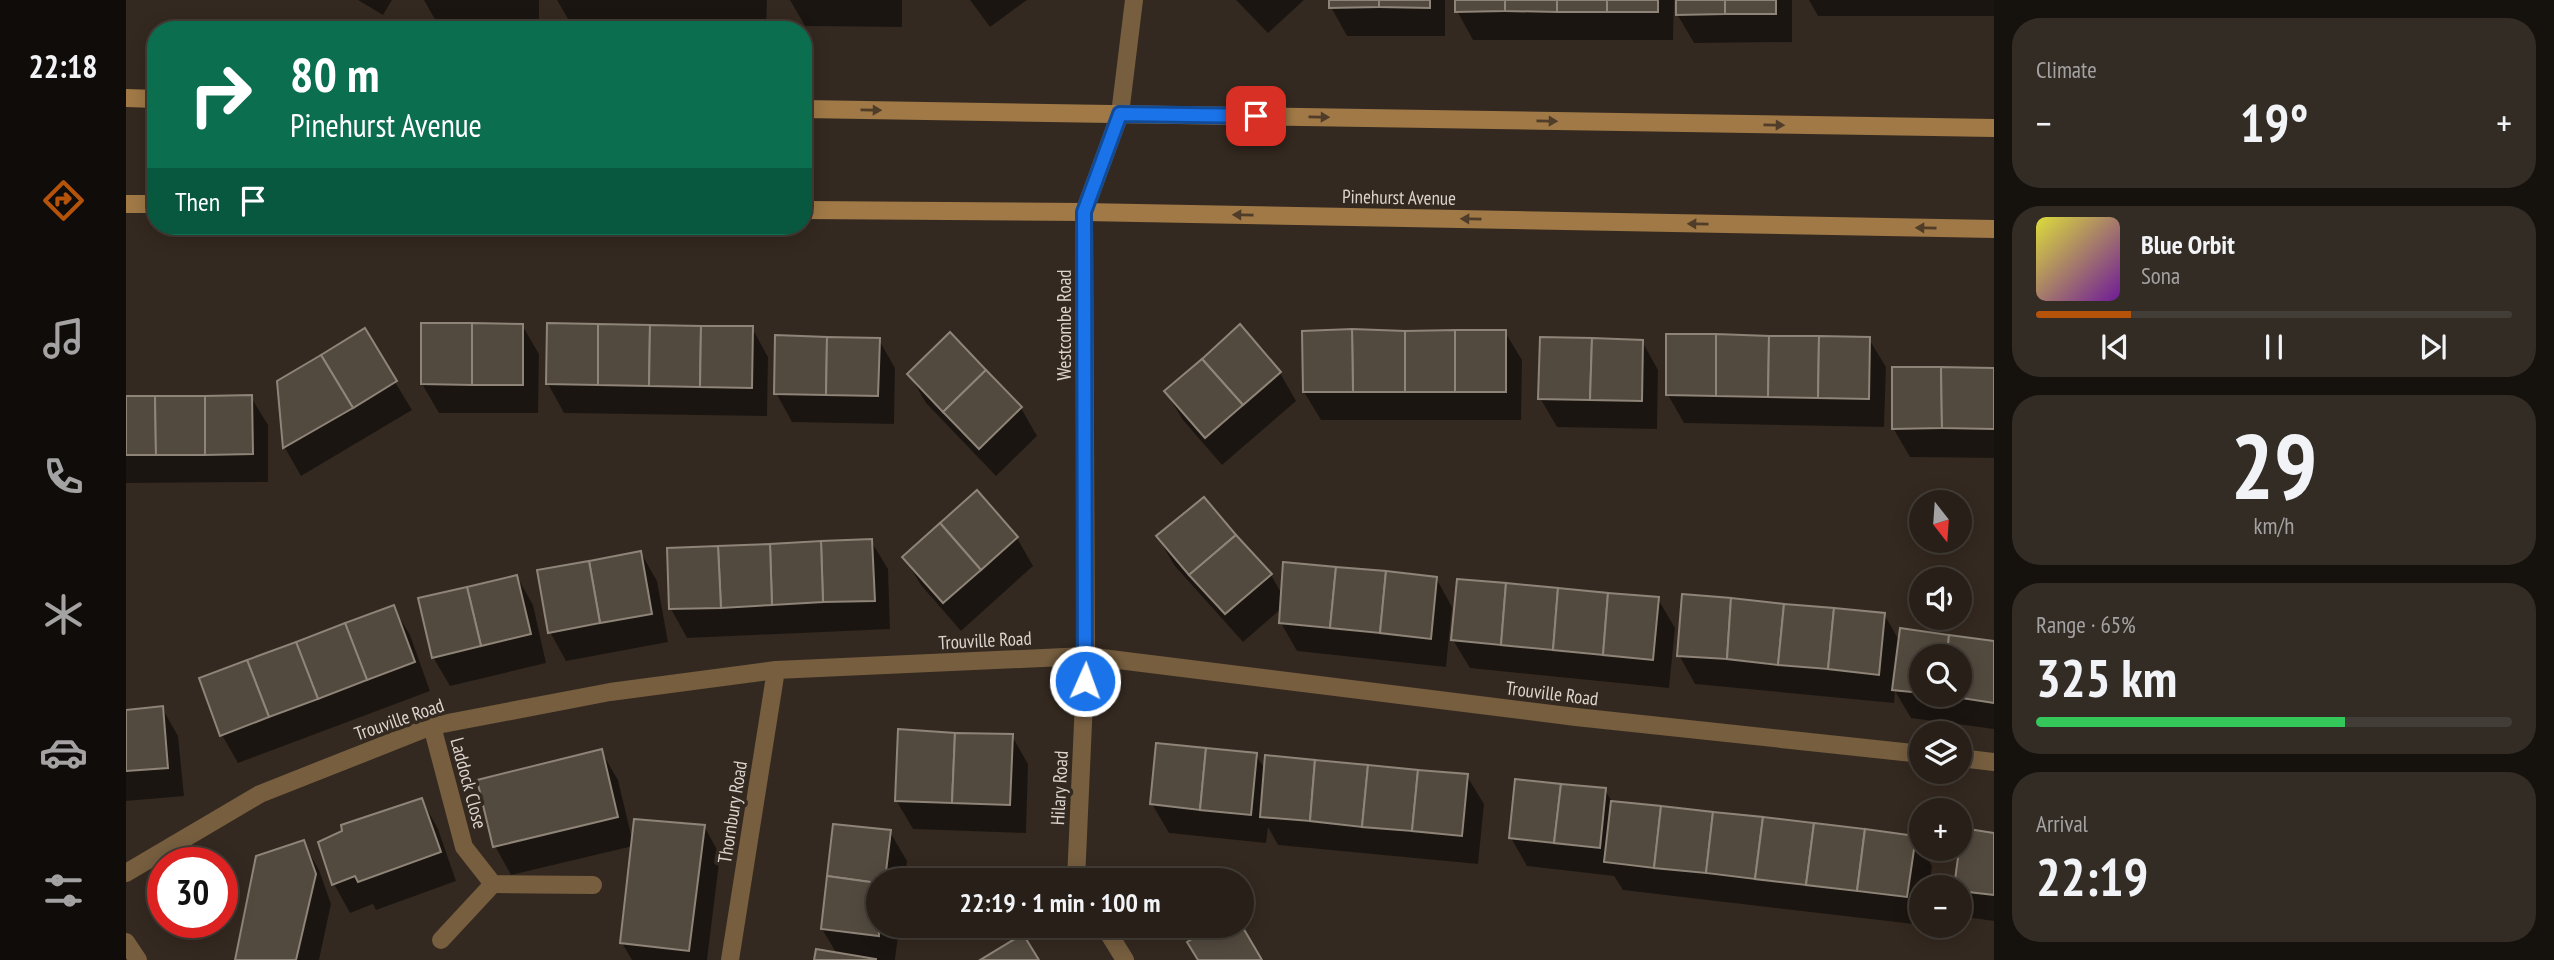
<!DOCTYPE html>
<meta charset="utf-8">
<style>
body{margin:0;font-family:"PT Sans Narrow",sans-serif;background:#332c25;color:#f1f3f6;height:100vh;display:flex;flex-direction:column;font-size:26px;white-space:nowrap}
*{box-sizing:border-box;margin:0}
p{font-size:23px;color:#a4a2a2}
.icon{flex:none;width:38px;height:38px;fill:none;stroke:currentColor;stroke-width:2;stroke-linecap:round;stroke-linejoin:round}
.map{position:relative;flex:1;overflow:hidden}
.side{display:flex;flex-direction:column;gap:18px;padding:18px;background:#15110d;width:560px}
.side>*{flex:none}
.banner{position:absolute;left:21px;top:21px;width:665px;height:214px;border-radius:28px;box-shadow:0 4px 18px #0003,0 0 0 2px #433d37;background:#0b6e4f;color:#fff;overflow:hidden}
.needle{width:46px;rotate:163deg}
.buttons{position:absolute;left:1783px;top:490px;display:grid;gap:14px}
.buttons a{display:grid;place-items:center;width:63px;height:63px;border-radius:50%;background:#271f18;box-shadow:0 4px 18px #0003,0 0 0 2px #433d37;font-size:35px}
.speed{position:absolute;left:21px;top:847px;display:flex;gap:14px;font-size:35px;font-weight:700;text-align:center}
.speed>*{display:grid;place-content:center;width:91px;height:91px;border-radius:50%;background:#271f18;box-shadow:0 4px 18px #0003,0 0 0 2px #433d37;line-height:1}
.speed .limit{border:10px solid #d22;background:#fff;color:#111}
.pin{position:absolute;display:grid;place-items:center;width:60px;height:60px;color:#fff;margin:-30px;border-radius:14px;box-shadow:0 4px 10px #0006}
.me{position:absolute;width:77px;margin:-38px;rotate:2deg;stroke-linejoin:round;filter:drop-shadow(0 0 5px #0008)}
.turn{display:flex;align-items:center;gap:24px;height:147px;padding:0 28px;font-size:32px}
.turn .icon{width:91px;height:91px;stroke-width:2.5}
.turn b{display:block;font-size:49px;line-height:60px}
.then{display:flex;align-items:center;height:66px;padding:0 28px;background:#0003;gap:14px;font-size:26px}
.big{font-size:52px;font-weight:700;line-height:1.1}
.side .tile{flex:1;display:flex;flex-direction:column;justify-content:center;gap:10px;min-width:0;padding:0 24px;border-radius:28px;background:#332c25}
.side .dial{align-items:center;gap:0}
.dial b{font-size:91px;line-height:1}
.song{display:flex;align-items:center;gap:21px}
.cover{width:84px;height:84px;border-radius:10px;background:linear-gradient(135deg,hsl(60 70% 55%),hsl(280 70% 35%))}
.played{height:7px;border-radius:4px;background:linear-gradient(90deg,#b45309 20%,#433d37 20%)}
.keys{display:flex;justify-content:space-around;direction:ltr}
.heat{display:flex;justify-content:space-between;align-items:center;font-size:38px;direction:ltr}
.charge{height:10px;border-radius:5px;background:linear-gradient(90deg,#34c759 65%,#433d37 0)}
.trip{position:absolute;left:740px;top:868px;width:388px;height:70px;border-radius:35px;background:#271f18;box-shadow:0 4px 18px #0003,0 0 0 2px #433d37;font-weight:700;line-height:70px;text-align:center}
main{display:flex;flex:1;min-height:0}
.tab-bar{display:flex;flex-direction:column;width:126px;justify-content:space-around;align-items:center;background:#100c0a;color:#a4a2a2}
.tab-bar .icon{width:49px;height:49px}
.tab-bar .selected{color:#b45309}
.tab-bar b{font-size:32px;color:#f1f3f6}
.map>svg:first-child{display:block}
</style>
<main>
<nav class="tab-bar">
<b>22:18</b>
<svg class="icon selected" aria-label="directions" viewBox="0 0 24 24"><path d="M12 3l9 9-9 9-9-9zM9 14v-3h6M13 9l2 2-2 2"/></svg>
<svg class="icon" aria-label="music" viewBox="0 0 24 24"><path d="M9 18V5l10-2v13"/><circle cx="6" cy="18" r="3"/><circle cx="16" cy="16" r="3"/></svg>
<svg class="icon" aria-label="phone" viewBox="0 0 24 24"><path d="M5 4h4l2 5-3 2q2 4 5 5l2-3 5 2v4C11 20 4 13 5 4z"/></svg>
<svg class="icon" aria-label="climate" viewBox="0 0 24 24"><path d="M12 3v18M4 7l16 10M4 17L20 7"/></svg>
<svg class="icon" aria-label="car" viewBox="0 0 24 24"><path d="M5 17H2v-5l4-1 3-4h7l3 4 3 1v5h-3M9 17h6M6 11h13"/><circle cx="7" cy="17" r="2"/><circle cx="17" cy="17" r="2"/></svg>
<svg class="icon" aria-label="filters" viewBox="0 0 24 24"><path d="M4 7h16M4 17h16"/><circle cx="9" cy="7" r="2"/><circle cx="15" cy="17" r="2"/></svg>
</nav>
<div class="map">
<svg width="1868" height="960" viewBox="0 0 1868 960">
<rect width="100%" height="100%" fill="#342920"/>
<g fill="#0007" fill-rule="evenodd">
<path d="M 232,0 L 266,0 L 257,15 Z"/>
<path d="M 298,0 L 413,0 L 413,27 L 312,25 Z"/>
<path d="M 431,0 L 641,0 L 640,29 L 446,26 Z"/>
<path d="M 664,0 L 776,0 L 776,27 L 679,26 Z"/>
<path d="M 844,0 L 901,0 L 864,27 Z"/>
<path d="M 1110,0 L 1178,0 L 1142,33 Z"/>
<path d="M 1205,0 L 1319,0 L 1319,36 L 1221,36 L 1205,7 Z"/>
<path d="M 1331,0 L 1548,0 L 1547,40 L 1347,40 L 1331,11 Z"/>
<path d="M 1551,0 L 1666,0 L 1666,42 L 1568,43 L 1551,14 Z"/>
<path d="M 1683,0 L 1868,0 L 1868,16 L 1692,16 Z"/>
<path d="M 396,325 L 413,354 L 412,413 L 313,413 L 296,384 Z"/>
<path d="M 626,328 L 642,357 L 641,416 L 438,413 L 422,384 Z"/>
<path d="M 238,331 L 286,410 L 175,476 L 159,448 L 153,382 Z"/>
<path d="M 1379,332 L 1396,360 L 1395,420 L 1195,420 L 1178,392 Z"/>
<path d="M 1743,339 L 1760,367 L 1758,427 L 1558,423 L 1542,395 Z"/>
<path d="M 753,340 L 769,368 L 768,424 L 666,422 L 650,393 Z"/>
<path d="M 1516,341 L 1532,370 L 1531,429 L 1431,427 L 1414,398 Z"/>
<path d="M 1868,369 L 1868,458 L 1784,457 L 1767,428 Z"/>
<path d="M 1154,373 L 1170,401 L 1096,465 L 1057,420 L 1040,392 Z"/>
<path d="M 783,374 L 895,408 L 911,436 L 870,476 L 800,403 Z"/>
<path d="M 125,397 L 142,425 L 142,482 L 0,483 L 0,398 Z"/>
<path d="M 1032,537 L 1145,575 L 1157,596 L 1310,578 L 1326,607 L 1320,667 L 1171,651 L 1155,623 L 1156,608 L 1117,642 L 1048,565 Z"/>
<path d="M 891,538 L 907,566 L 835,631 L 795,585 L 778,557 Z"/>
<path d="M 745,541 L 762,569 L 764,629 L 561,638 L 545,609 L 543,550 Z"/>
<path d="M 515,553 L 531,581 L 542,642 L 440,661 L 424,632 Z"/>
<path d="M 391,577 L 407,605 L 420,663 L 324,686 L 307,657 Z"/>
<path d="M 1532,599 L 1549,628 L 1543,688 L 1344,668 L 1327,640 Z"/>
<path d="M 267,607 L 284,635 L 304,691 L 112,763 L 96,735 Z"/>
<path d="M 1758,614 L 1774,642 L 1868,643 L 1868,729 L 1785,718 L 1769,691 L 1768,703 L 1569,684 L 1553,655 ZM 1796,656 L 1834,656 L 1834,695 L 1796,695 Z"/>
<path d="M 36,708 L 52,736 L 58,796 L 0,801 L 0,711 Z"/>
<path d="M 886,736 L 902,764 L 900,833 L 787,829 L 770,800 Z"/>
<path d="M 475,751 L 492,780 L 507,843 L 578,826 L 594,855 L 581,960 L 506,960 L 496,943 L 507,846 L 385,875 L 369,846 Z"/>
<path d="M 1130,755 L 1140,771 L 1341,776 L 1358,804 L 1352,864 L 1152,845 L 1142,827 L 1140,843 L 1043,833 L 1026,804 Z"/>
<path d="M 1479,790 L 1487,803 L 1789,838 L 1806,866 L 1803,887 L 1796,887 L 1796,925 L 1497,890 L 1488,876 L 1401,866 L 1385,838 Z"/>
<path d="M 296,800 L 312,829 L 330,881 L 250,910 L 247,904 L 224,913 L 208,884 Z"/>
<path d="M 1838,830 L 1868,835 L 1868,921 L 1846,918 L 1834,898 L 1834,887 L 1830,887 Z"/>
<path d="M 764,832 L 781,861 L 778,880 L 752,880 L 752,926 L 773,926 L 769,960 L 690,960 L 711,954 L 696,929 Z"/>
<path d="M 177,842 L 193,870 L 205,904 L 193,960 L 111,960 Z"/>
</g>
<g fill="#534a3f" stroke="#8e8477" stroke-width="2">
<path d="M 1203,0 L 1253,0 L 1253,7 L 1203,8 Z"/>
<path d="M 1253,0 L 1304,0 L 1304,8 L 1253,7 Z"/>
<path d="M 1329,0 L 1379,0 L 1379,11 L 1329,12 Z"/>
<path d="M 1379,0 L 1431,0 L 1431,12 L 1379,11 Z"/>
<rect x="1431" y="0" width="50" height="12"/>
<rect x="1481" y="0" width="51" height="12"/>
<path d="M 1550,0 L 1599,0 L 1599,14 L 1550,15 Z"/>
<rect x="1599" y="0" width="51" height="14"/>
<path d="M 295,323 L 346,323 L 346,385 L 295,384 Z"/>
<path d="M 346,323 L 397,324 L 397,385 L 346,385 Z"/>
<path d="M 421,323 L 472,324 L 472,385 L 420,384 Z"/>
<path d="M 472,324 L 524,325 L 523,386 L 472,385 Z"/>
<path d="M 1114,324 L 1155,372 L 1117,405 L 1076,359 Z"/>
<path d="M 524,325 L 575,326 L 574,387 L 523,386 Z"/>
<path d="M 575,326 L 627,326 L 626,388 L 574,387 Z"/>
<path d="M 239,328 L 271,381 L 227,408 L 195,355 Z"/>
<path d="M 1226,329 L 1279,331 L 1279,392 L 1227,392 Z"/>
<path d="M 1226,329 L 1227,392 L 1177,392 L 1176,331 Z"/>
<rect x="1329" y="330" width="51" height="62"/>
<path d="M 1329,330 L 1329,392 L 1279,392 L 1279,331 Z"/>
<path d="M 824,332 L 860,370 L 817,412 L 781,374 Z"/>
<path d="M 1540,334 L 1590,334 L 1590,396 L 1540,395 Z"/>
<path d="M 1590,334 L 1643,336 L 1642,397 L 1590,396 Z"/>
<path d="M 649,335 L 701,337 L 700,395 L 648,394 Z"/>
<path d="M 1643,336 L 1693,336 L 1692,398 L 1642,397 Z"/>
<path d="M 1693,336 L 1744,337 L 1743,399 L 1692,398 Z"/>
<path d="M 701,337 L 754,338 L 752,396 L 700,395 Z"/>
<path d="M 1414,337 L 1466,338 L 1464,400 L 1412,399 Z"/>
<path d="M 1466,338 L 1517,340 L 1516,401 L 1464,400 Z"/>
<path d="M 195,355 L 227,408 L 157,448 L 151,381 Z"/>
<path d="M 1076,359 L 1117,405 L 1079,438 L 1038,391 Z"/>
<path d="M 1766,367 L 1815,367 L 1816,428 L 1766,429 Z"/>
<path d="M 1815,367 L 1868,368 L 1868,429 L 1816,428 Z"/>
<path d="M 860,370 L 896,407 L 853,449 L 817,412 Z"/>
<path d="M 126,395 L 127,454 L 79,455 L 79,396 Z"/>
<path d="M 0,396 L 29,396 L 30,455 L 0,455 Z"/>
<path d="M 29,396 L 79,396 L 79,455 L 30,455 Z"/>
<path d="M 851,490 L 892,537 L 855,570 L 814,523 Z"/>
<path d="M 1078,497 L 1110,535 L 1063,575 L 1030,536 Z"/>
<path d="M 814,523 L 855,570 L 817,603 L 776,557 Z"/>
<path d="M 1110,535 L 1146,574 L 1099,614 L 1063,575 Z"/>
<path d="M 746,539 L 749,601 L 697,602 L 695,541 Z"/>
<path d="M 695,541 L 697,602 L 646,605 L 644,544 Z"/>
<path d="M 644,544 L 646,605 L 595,608 L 592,546 Z"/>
<path d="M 592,546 L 595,608 L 543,609 L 541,548 Z"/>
<path d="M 515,551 L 526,614 L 474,623 L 463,561 Z"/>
<path d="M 463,561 L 474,623 L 422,633 L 411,570 Z"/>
<path d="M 1157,562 L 1210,567 L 1204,628 L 1153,623 Z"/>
<path d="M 1210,567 L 1260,571 L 1254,633 L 1204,628 Z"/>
<path d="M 1260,571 L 1311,577 L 1305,639 L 1254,633 Z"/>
<path d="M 391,575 L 405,634 L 355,646 L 341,587 Z"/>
<path d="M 1331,579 L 1380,583 L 1375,645 L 1325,640 Z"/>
<path d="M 1380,583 L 1432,588 L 1427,650 L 1375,645 Z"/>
<path d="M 341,587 L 355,646 L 306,658 L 292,598 Z"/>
<path d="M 1432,588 L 1482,593 L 1477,655 L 1427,650 Z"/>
<path d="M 1482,593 L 1533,597 L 1527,660 L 1477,655 Z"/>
<path d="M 1556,594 L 1605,598 L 1601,659 L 1551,656 Z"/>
<path d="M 1605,598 L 1658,604 L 1652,665 L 1601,659 Z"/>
<path d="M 1658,604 L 1708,608 L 1702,669 L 1652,665 Z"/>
<path d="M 268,605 L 289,662 L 241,680 L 219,623 Z"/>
<path d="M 1708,608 L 1759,613 L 1753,675 L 1702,669 Z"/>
<path d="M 219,623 L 241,680 L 192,699 L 170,642 Z"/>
<path d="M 1774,628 L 1823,635 L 1821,656 L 1796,656 L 1796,693 L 1766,690 Z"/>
<path d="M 1823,635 L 1868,641 L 1868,703 L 1816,695 L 1834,695 L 1834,656 L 1821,656 Z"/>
<path d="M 170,642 L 192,699 L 143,717 L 121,660 Z"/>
<path d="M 121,660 L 143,717 L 94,736 L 73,678 Z"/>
<path d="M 37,706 L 42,768 L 0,771 L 0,710 Z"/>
<path d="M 772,729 L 829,733 L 826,803 L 769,801 Z"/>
<path d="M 829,733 L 887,734 L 884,805 L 826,803 Z"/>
<path d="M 1030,743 L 1080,748 L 1074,810 L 1024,804 Z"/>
<path d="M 1080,748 L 1131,753 L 1125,815 L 1074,810 Z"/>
<path d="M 476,749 L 492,817 L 367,847 L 351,780 Z"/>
<path d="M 1139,755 L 1189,760 L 1184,821 L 1134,817 Z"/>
<path d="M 1189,760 L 1242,765 L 1236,827 L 1184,821 Z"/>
<path d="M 1242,765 L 1292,770 L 1286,831 L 1236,827 Z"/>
<path d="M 1292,770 L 1342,774 L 1336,836 L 1286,831 Z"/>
<path d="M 1389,779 L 1435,784 L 1428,843 L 1383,838 Z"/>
<path d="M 1435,784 L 1480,788 L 1474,848 L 1428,843 Z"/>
<path d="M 296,798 L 315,852 L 232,882 L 229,876 L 206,885 L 192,842 L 216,831 L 215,825 Z"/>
<path d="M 1485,801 L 1535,806 L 1528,868 L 1478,862 Z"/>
<path d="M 1535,806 L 1587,812 L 1580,873 L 1528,868 Z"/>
<path d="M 1587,812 L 1637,817 L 1629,879 L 1580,873 Z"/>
<path d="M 1637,817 L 1688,823 L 1680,885 L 1629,879 Z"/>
<path d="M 508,819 L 579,825 L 563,951 L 494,943 Z"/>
<path d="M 1688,823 L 1739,829 L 1731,891 L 1680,885 Z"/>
<path d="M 707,824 L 765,830 L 759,880 L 752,880 L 752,883 L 701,876 Z"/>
<path d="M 1836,828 L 1868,833 L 1868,895 L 1834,891 L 1834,887 L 1828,887 Z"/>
<path d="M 1739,829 L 1790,836 L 1781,897 L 1731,891 Z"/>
<path d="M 178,840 L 190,874 L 170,960 L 109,960 L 130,856 Z"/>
<path d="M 701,876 L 752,883 L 753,936 L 695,929 Z"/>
<path d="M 1088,926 L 1116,926 L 1136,960 L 1072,960 L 1061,942 Z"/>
<path d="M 897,934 L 913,960 L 854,960 Z"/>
<path d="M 690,949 L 750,959 L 750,960 L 688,960 Z"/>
</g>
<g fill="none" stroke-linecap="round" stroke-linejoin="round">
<g stroke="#765e3f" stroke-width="18">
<path d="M 306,726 L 338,847 L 367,884 L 467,885"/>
<path d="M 1834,758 L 1868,762"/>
<path d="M 0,873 L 134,794 L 306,726 L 484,692 L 650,670 L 960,656 L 1450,717 L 1796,754"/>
<path d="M 950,880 L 960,656 L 958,212 L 994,114 L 1008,0"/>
<path d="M 978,926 L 999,960"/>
<path d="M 315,940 L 367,884"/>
<path d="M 0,942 L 12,960"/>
<path d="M 604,960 L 650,670"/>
</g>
<g stroke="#a07946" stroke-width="18">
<path d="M 0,98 L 30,99"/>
<path d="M 677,109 L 1868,128"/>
<path d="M 0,204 L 30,204"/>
<path d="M 677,210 L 958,212 L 1868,229"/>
</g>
</g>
<defs><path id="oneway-solid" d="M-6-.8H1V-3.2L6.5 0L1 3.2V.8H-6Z" transform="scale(1.75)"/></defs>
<g fill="#4f3d2a">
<use href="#oneway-solid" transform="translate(745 110) rotate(1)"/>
<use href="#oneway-solid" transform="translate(1193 117) rotate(1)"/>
<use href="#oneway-solid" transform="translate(1421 121) rotate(1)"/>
<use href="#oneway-solid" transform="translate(1648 125) rotate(1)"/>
<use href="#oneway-solid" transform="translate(1117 215) rotate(-179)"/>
<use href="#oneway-solid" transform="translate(1345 219) rotate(-179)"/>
<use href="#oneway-solid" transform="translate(1572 224) rotate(-179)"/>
<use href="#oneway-solid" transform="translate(1800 228) rotate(-179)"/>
</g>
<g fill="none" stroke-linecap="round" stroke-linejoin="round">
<g stroke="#114b97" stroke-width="18">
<path id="route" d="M 959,681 L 958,212 L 994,114 L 1130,116"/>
</g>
<use href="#route" stroke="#1a73e8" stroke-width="12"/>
</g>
<g text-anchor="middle" stroke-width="7" stroke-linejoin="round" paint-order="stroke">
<g font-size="19" fill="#dbd4ce" stroke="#342920">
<text transform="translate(1273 197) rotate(1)" y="7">Pinehurst Avenue</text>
<text transform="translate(938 325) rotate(-90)" y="7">Westcombe Road</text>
<text transform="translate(859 640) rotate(-3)" y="7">Trouville Road</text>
<text transform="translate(1426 693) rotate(7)" y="7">Trouville Road</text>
<text transform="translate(273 719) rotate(-19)" y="7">Trouville Road</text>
<text transform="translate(343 783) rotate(75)" y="7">Laddock Close</text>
<text transform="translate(933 788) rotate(-87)" y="7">Hilary Road</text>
<text transform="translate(606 812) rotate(-81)" y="7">Thornbury Road</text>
</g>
</g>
</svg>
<div class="buttons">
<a><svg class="needle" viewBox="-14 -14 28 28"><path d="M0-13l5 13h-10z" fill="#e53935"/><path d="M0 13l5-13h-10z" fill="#a4a2a2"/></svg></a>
<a><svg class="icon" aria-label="sound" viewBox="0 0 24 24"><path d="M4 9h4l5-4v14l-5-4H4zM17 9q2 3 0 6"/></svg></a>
<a><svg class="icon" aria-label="search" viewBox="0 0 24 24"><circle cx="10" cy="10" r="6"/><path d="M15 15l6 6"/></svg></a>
<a><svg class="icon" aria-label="layers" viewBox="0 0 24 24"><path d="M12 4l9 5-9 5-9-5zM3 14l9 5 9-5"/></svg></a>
<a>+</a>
<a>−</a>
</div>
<div class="speed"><div class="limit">30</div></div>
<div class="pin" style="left:1130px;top:116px;background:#d93025"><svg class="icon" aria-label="arrive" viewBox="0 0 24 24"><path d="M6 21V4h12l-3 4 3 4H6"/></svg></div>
<svg class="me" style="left:959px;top:681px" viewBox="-20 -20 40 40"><circle r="17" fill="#1a73e8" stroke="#fff" stroke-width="3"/><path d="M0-11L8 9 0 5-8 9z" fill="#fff"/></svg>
<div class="trip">22:19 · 1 min · 100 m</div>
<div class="banner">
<div class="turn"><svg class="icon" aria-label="right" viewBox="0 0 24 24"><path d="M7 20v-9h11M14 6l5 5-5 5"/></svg><div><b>80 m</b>Pinehurst Avenue</div></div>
<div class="then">Then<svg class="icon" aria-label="arrive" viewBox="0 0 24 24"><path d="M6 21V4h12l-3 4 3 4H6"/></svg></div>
</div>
</div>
<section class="side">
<div class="tile"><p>Climate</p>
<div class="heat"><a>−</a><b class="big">19°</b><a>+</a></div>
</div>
<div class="tile">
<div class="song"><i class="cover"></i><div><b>Blue Orbit</b><p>Sona</p></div></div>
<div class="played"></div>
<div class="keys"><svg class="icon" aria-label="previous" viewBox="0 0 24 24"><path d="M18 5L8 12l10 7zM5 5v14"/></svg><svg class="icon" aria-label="pause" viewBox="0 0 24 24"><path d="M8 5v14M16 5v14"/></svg><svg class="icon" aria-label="next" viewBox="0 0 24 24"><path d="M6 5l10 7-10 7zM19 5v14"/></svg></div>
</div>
<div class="tile dial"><b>29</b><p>km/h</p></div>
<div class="tile"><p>Range · 65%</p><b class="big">325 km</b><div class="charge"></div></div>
<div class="tile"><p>Arrival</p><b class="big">22:19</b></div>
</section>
</main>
